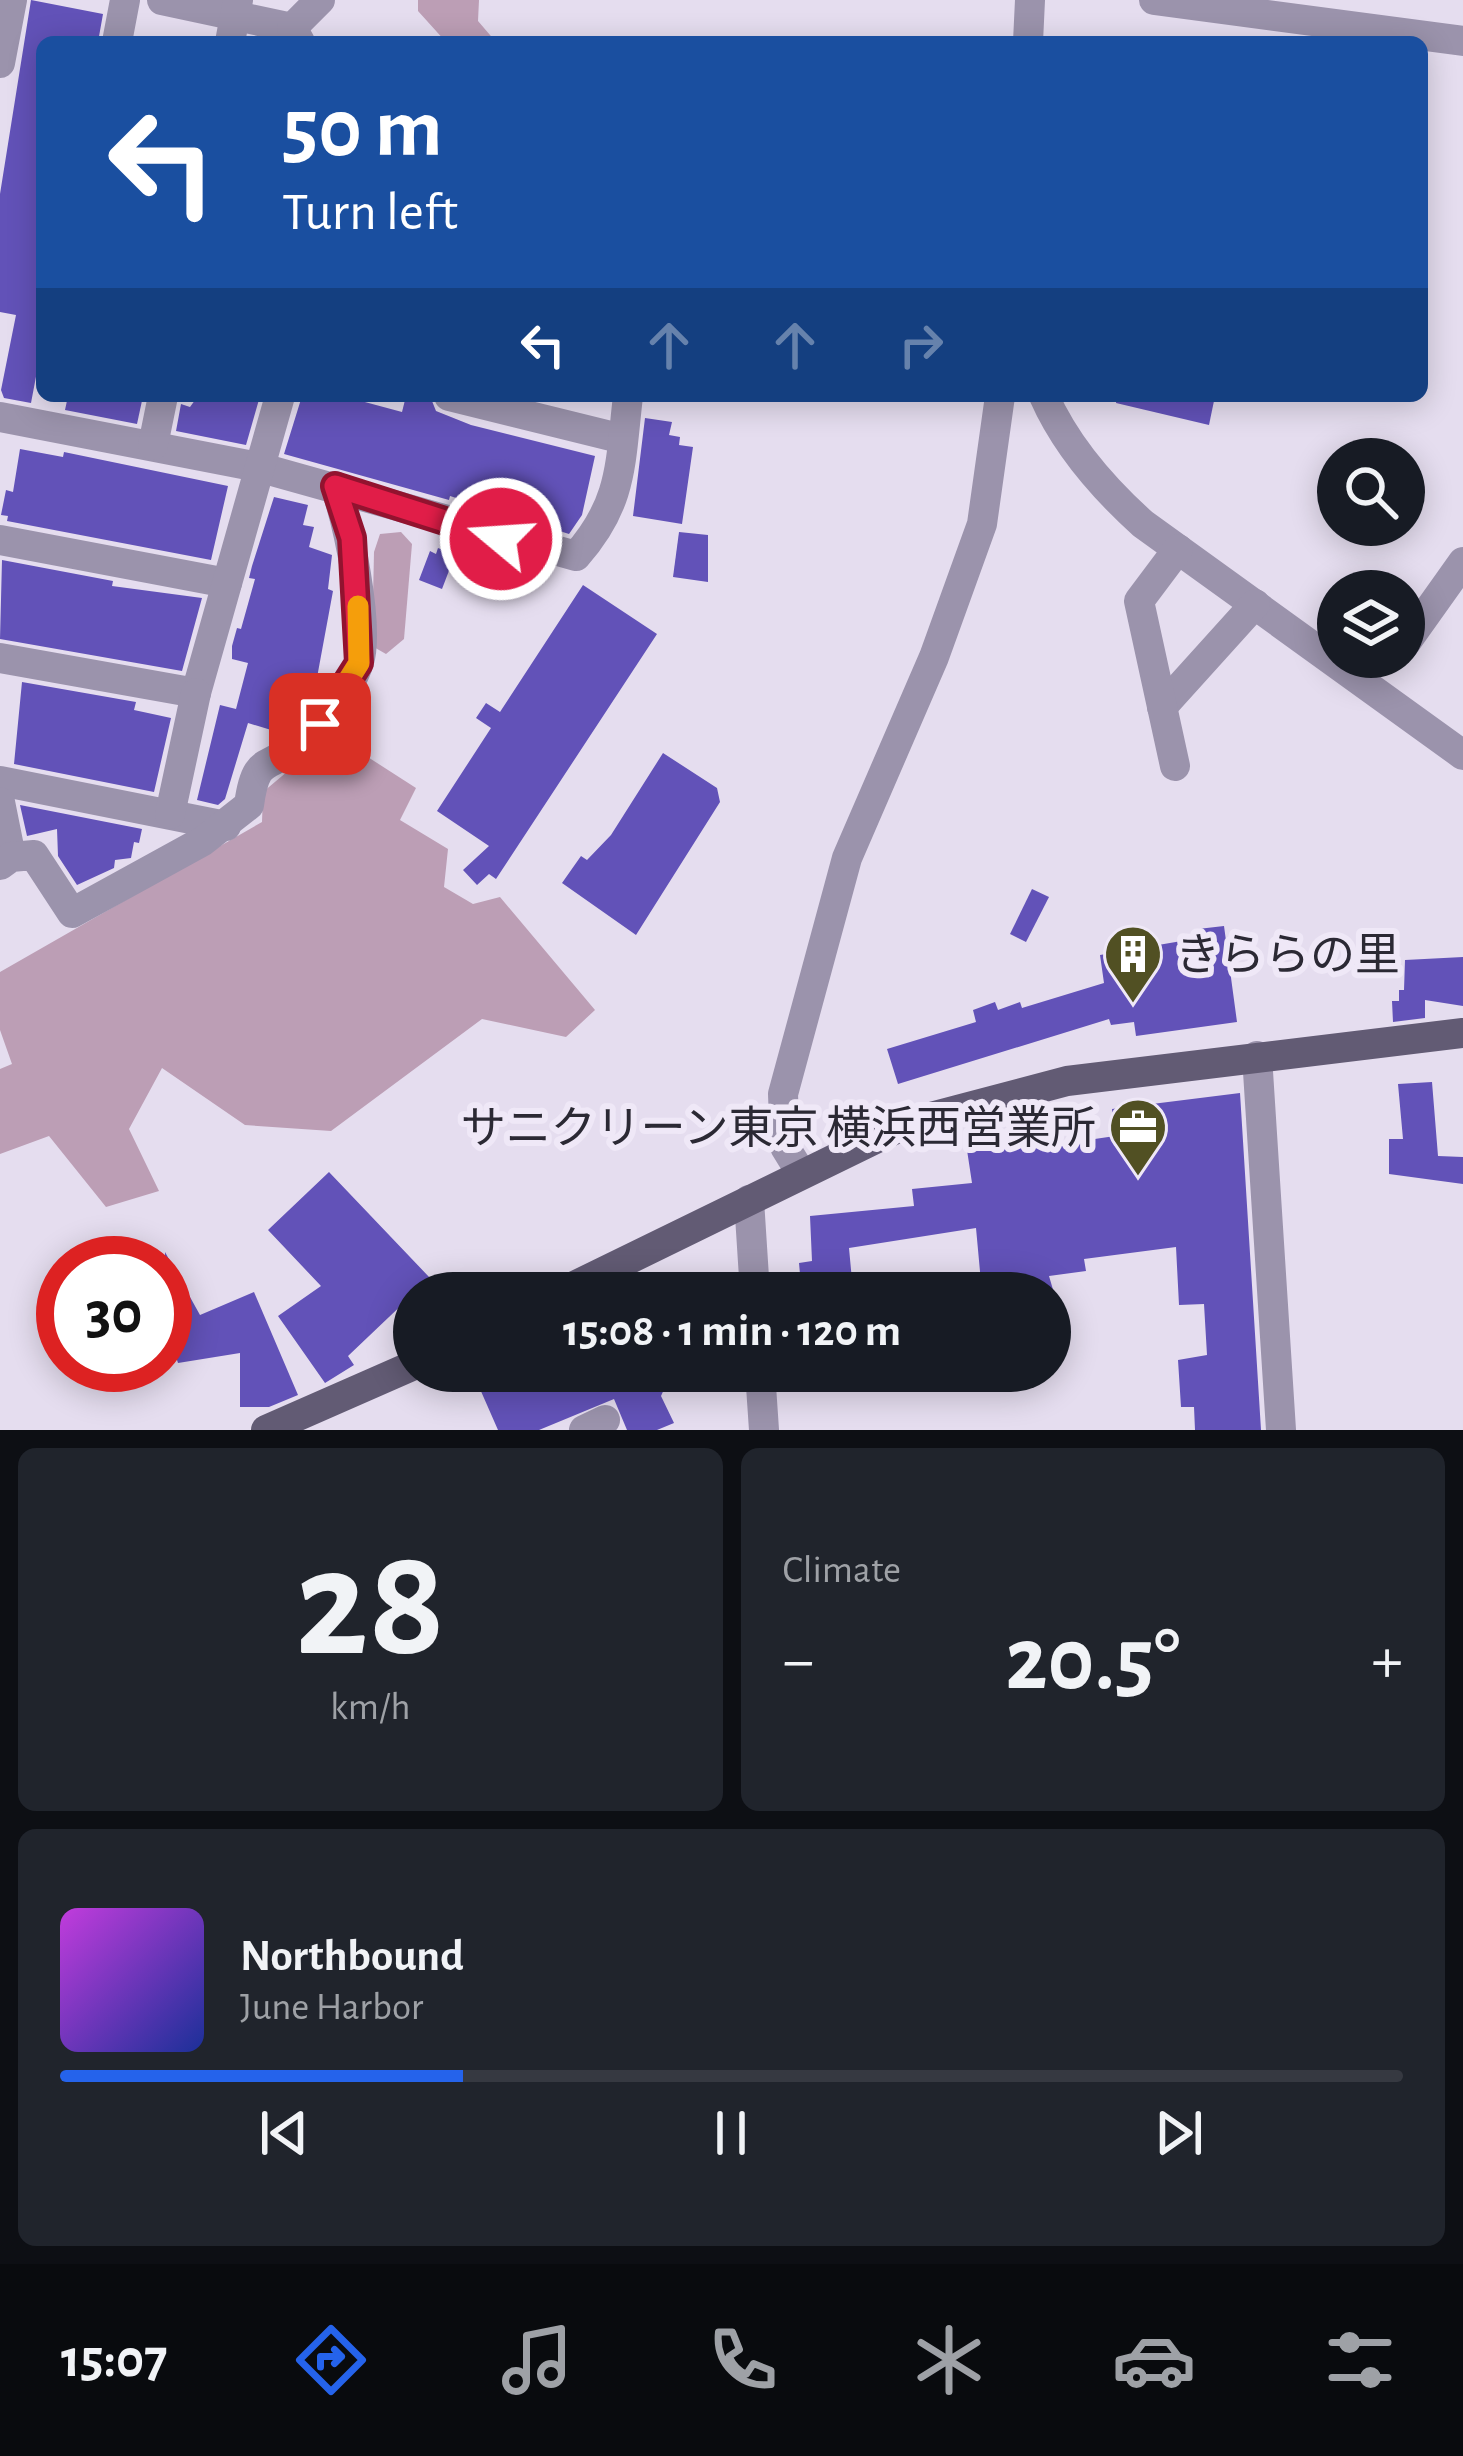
<!DOCTYPE html>
<meta charset="utf-8">
<style>
body{margin:0;font-family:"Alegreya Sans","Noto Sans JP",sans-serif;background:#20242c;color:#f1f3f6;height:100vh;display:flex;flex-direction:column;font-size:45px;white-space:nowrap}
*{box-sizing:border-box;margin:0}
p{font-size:39px;color:#9ea1a6}
.icon{flex:none;width:66px;height:66px;fill:none;stroke:currentColor;stroke-width:2;stroke-linecap:round;stroke-linejoin:round}
.map{position:relative;height:1430px;overflow:hidden}
.side{display:flex;flex-direction:column;gap:18px;padding:18px;background:#0d0f14;flex:1}
.side>*{flex:none}
.hud{position:absolute;left:36px;top:36px;width:1392px;height:366px;border-radius:18px;box-shadow:0 6px 30px #0003;background:#1a4fa0;color:#fff;overflow:hidden}
.tools{position:absolute;left:1317px;top:438px;display:grid;gap:24px}
.tools a{display:grid;place-items:center;width:108px;height:108px;border-radius:50%;background:#171b24;box-shadow:0 6px 30px #0003;font-size:60px}
.speed{position:absolute;left:36px;top:1236px;display:flex;gap:24px;font-size:60px;font-weight:700;text-align:center}
.speed>*{display:grid;place-content:center;width:156px;height:156px;border-radius:50%;background:#171b24;box-shadow:0 6px 30px #0003;line-height:1}
.speed .limit{border:18px solid #d22;background:#fff;color:#111}
.pin{position:absolute;display:grid;place-items:center;width:102px;height:102px;color:#fff;margin:-51px;border-radius:24px;box-shadow:0 6px 18px #0006}
.me{position:absolute;width:132px;margin:-66px;rotate:288deg;stroke-linejoin:round;filter:drop-shadow(0 0 9px #0008)}
.turn{display:flex;align-items:center;gap:42px;height:252px;padding:0 48px;font-size:54px}
.turn .icon{width:156px;height:156px;stroke-width:2.5}
.turn b{display:block;font-size:84px;line-height:102px}
.lanes{display:flex;align-items:center;height:114px;padding:0 48px;background:#0003;justify-content:center;gap:60px;direction:ltr}
.lanes .off{opacity:.35}
.big{font-size:90px;font-weight:700;line-height:1.1}
.side .tile{flex:1;display:flex;flex-direction:column;justify-content:center;gap:18px;min-width:0;padding:0 42px;border-radius:18px;background:#20242c}
.side .dial{align-items:center;gap:0}
.dial b{font-size:156px;line-height:1}
.song{display:flex;align-items:center;gap:36px}
.cover{width:144px;height:144px;border-radius:18px;background:linear-gradient(135deg,hsl(290 70% 55%),hsl(230 70% 35%))}
.played{height:12px;border-radius:6px;background:linear-gradient(90deg,#2563eb 30%,#363941 30%)}
.keys{display:flex;justify-content:space-around;direction:ltr}
.heat{display:flex;justify-content:space-between;align-items:center;font-size:66px;direction:ltr}
.side .tiles{flex:1;display:grid;gap:18px;grid-template-columns:1fr 1fr}
.tile:last-child{grid-column:span 2}
.trip{position:absolute;left:393px;top:1272px;width:678px;height:120px;border-radius:60px;background:#171b24;box-shadow:0 6px 30px #0003;font-weight:700;line-height:120px;text-align:center}
.dock{display:flex;height:192px;justify-content:space-around;align-items:center;background:#090b0e;color:#9ea1a6}
.dock .icon{width:84px;height:84px}
.dock .selected{color:#2563eb}
.dock b{font-size:54px;color:#f1f3f6}
.map>svg:first-child{display:block}
</style>
<div class="map">
<svg width="1463" height="1430" viewBox="0 0 1463 1430">
<rect width="100%" height="100%" fill="#e5ddef"/>
<g fill="#bc9eb5">
<path d="M 418,0 L 479,0 L 478,21 L 496,42 L 446,42 L 418,11 Z"/>
<path d="M 401,532 L 412,544 L 404,639 L 386,654 L 372,646 L 374,552 L 380,534 Z"/>
<path d="M 332,734 L 416,788 L 400,820 L 448,849 L 444,887 L 473,904 L 500,897 L 595,1010 L 566,1037 L 482,1019 L 331,1131 L 245,1125 L 162,1068 L 129,1129 L 159,1191 L 106,1207 L 49,1136 L 0,1154 L 0,1069 L 12,1064 L 0,1030 L 0,972 L 262,822 L 263,792 Z"/>
</g>
<g fill="#6252b8">
<path d="M 31,0 L 103,14 L 98,42 L 56,37 L 42,42 L 42,345 L 31,403 L 4,398 L 1,390 L 16,315 L 0,312 L 0,194 Z"/>
<path d="M 68,396 L 143,396 L 137,424 L 65,410 Z"/>
<path d="M 198,396 L 260,396 L 246,445 L 176,431 L 181,404 L 190,407 Z"/>
<path d="M 302,396 L 350,398 L 402,412 L 405,400 L 428,402 L 430,396 L 436,411 L 471,425 L 595,456 L 582,515 L 569,534 L 450,496 L 449,500 L 284,454 Z"/>
<path d="M 1117,396 L 1215,396 L 1209,425 L 1116,403 Z"/>
<path d="M 645,418 L 672,422 L 669,435 L 680,437 L 679,445 L 693,447 L 682,524 L 633,516 Z"/>
<path d="M 20,449 L 63,457 L 64,452 L 228,486 L 211,560 L 7,521 L 8,516 L 1,515 L 6,490 L 13,492 Z"/>
<path d="M 274,497 L 308,505 L 303,525 L 314,527 L 309,547 L 332,555 L 328,589 L 333,591 L 316,683 L 305,710 L 281,733 L 248,723 L 225,799 L 218,805 L 197,800 L 220,705 L 236,709 L 248,663 L 232,659 L 232,646 L 237,628 L 241,629 L 255,579 L 249,578 L 252,566 Z"/>
<path d="M 679,532 L 708,535 L 708,582 L 673,577 Z"/>
<path d="M 438,548 L 455,555 L 442,589 L 419,580 L 430,551 L 436,554 Z"/>
<path d="M 2,560 L 113,581 L 112,586 L 202,598 L 182,671 L 0,639 Z"/>
<path d="M 583,585 L 657,634 L 496,879 L 489,874 L 477,885 L 463,870 L 489,846 L 437,811 L 491,728 L 476,718 L 486,703 L 500,712 Z"/>
<path d="M 22,682 L 136,702 L 134,710 L 171,718 L 154,792 L 14,764 Z"/>
<path d="M 663,753 L 717,788 L 720,802 L 636,935 L 562,883 L 581,856 L 587,860 L 611,835 Z"/>
<path d="M 20,805 L 142,829 L 139,843 L 134,842 L 131,858 L 115,860 L 114,868 L 77,885 L 58,856 L 57,829 L 27,836 Z"/>
<path d="M 1032,889 L 1049,897 L 1026,942 L 1010,934 Z"/>
<path d="M 1224,926 L 1237,1022 L 1136,1036 L 1134,1022 L 1111,1025 L 1109,1019 L 898,1084 L 887,1049 L 976,1022 L 973,1010 L 995,1002 L 998,1010 L 1020,1002 L 1022,1008 L 1104,983 L 1100,955 L 1199,938 L 1198,929 Z"/>
<path d="M 1463,957 L 1463,1006 L 1425,1000 L 1425,1018 L 1393,1022 L 1392,1001 L 1399,1001 L 1399,990 L 1404,990 L 1405,960 Z"/>
<path d="M 1432,1082 L 1438,1156 L 1463,1157 L 1463,1184 L 1389,1174 L 1389,1139 L 1403,1139 L 1398,1084 Z"/>
<path d="M 1240,1093 L 1261,1430 L 1195,1430 L 1194,1407 L 1181,1407 L 1178,1360 L 1207,1355 L 1204,1304 L 1179,1305 L 1176,1247 L 1084,1259 L 1086,1271 L 1049,1276 L 1054,1293 L 982,1293 L 976,1228 L 849,1248 L 853,1291 L 834,1293 L 826,1283 L 801,1285 L 799,1263 L 812,1261 L 810,1216 L 914,1206 L 912,1189 L 972,1183 L 967,1150 L 1031,1139 L 1027,1121 L 1050,1116 L 1061,1144 L 1115,1136 L 1112,1109 Z"/>
<path d="M 329,1172 L 430,1278 L 348,1356 L 354,1365 L 325,1383 L 278,1316 L 321,1286 L 268,1230 Z"/>
<path d="M 165,1252 L 200,1315 L 254,1292 L 298,1395 L 269,1407 L 240,1407 L 240,1353 L 178,1363 L 166,1326 L 172,1323 L 165,1305 Z"/>
<path d="M 528,1371 L 660,1371 L 666,1385 L 661,1396 L 674,1423 L 657,1430 L 627,1430 L 614,1399 L 539,1430 L 498,1430 L 480,1389 Z"/>
</g>
<g fill="none" stroke-linecap="round" stroke-linejoin="round">
<g stroke="#9b93ac" stroke-width="30">
<path d="M 162,0 L 292,28 L 300,42"/>
<path d="M 1154,0 L 1463,41"/>
<path d="M 292,28 L 320,0"/>
<path d="M 117,42 L 125,0"/>
<path d="M 230,42 L 238,0"/>
<path d="M 1028,42 L 1030,0"/>
<path d="M 0,63 L 12,0"/>
<path d="M 449,396 L 623,439"/>
<path d="M 1044,396 C 1066,446 1103,488 1143,524 L 1463,755"/>
<path d="M 0,417 L 258,467 L 576,556 C 623,503 620,464 628,396"/>
<path d="M 153,445 L 163,396"/>
<path d="M 0,540 L 227,583"/>
<path d="M 1404,645 L 1463,562"/>
<path d="M 0,658 L 196,693 L 280,396"/>
<path d="M 1162,707 L 1255,604"/>
<path d="M 1175,766 L 1139,601 L 1178,549"/>
<path d="M 0,781 L 226,826"/>
<path d="M 0,802 L 11,857"/>
<path d="M 170,814 L 196,693"/>
<path d="M 0,865 L 11,857 L 34,855 L 72,913 L 203,841 L 249,805 C 256,753 268,771 297,745 C 320,725 350,692 359,662 C 370,626 348,523 335,486"/>
<path d="M 1257,1056 L 1281,1430"/>
<path d="M 801,1173 L 785,1147 L 783,1094 L 847,858 L 934,657 L 982,524 L 1000,396"/>
<path d="M 749,1200 L 755,1293"/>
<path d="M 760,1371 L 764,1430"/>
<path d="M 584,1430 L 605,1420"/>
</g>
<g stroke="#625b74" stroke-width="30">
<path d="M 560,1293 L 908,1123 L 1067,1081 L 1463,1033"/>
<path d="M 266,1430 L 414,1365"/>
</g>
</g>
<g fill="none" stroke-linecap="round" stroke-linejoin="round">
<g stroke="#92132f" stroke-width="30">
<path id="route" d="M 320,724 L 359,663 L 352,538 L 335,486 L 501,539"/>
</g>
<use href="#route" stroke="#e11d48" stroke-width="21"/>
<path stroke="#f59e0b" stroke-width="21" d="M 344,687 L 359,663 L 358,606"/>
</g>
<defs>
<g id="building-pin" transform="scale(3)"><path d="M0 17L-7.5 6A9.5 9.5 0 1 1 7.5 6Z" fill="#515023" stroke="#efe8f7"/><path d="M-4-6H4V6H1V3H-1V6H-4ZM-2.5-4.3h1.7v1.8h-1.7ZM.8-4.3h1.7v1.8H.8ZM-2.5-1h1.7V.8h-1.7ZM.8-1h1.7V.8H.8Z" fill="#fff"/></g>
<g id="office-pin" transform="scale(3)"><path d="M0 17L-7.5 6A9.5 9.5 0 1 1 7.5 6Z" fill="#515023" stroke="#efe8f7"/><path d="M-6-3h4V-5.5h4V-3h4V5H-6ZM-1-4.5V-3h2v-1.5ZM-6 0V1H6V0Z" fill="#fff"/></g>
</defs>
<g fill-rule="evenodd">
<use href="#building-pin" x="1133" y="954"/>
<use href="#office-pin" x="1138" y="1127"/>
</g>
<g text-anchor="middle" stroke-width="12" stroke-linejoin="round" paint-order="stroke">
<g font-size="45" fill="#2b2934" stroke="#efe8f7" text-anchor="start">
<text x="1175" y="970">きららの里</text>
<text x="1096" y="1143" text-anchor="end">サニクリーン東京 横浜西営業所</text>
</g>
</g>
</svg>
<div class="tools">
<a><svg class="icon" aria-label="search" viewBox="0 0 24 24"><circle cx="10" cy="10" r="6"/><path d="M15 15l6 6"/></svg></a>
<a><svg class="icon" aria-label="layers" viewBox="0 0 24 24"><path d="M12 4l9 5-9 5-9-5zM3 14l9 5 9-5"/></svg></a>
</div>
<div class="speed"><div class="limit">30</div></div>
<div class="pin" style="left:320px;top:724px;background:#d93025"><svg class="icon" aria-label="arrive" viewBox="0 0 24 24"><path d="M6 21V4h12l-3 4 3 4H6"/></svg></div>
<svg class="me" style="left:501px;top:539px" viewBox="-20 -20 40 40"><circle r="17" fill="#e11d48" stroke="#fff" stroke-width="3"/><path d="M0-11L8 9 0 5-8 9z" fill="#fff"/></svg>
<div class="trip">15:08 · 1 min · 120 m</div>
<div class="hud">
<div class="turn"><svg class="icon" aria-label="left" viewBox="0 0 24 24"><path d="M17 20v-9H6M10 6l-5 5 5 5"/></svg><div><b>50 m</b>Turn left</div></div>
<div class="lanes"><svg class="icon" aria-label="left" viewBox="0 0 24 24"><path d="M17 20v-9H6M10 6l-5 5 5 5"/></svg><svg class="icon off" aria-label="ahead" viewBox="0 0 24 24"><path d="M12 20V5M6 11l6-6 6 6"/></svg><svg class="icon off" aria-label="ahead" viewBox="0 0 24 24"><path d="M12 20V5M6 11l6-6 6 6"/></svg><svg class="icon off" aria-label="right" viewBox="0 0 24 24"><path d="M7 20v-9h11M14 6l5 5-5 5"/></svg></div>
</div>
</div>
<section class="side">
<div class="tiles">
<div class="tile dial"><b>28</b><p>km/h</p></div>
<div class="tile"><p>Climate</p>
<div class="heat"><a>−</a><b class="big">20.5°</b><a>+</a></div>
</div>
<div class="tile">
<div class="song"><i class="cover"></i><div><b>Northbound</b><p>June Harbor</p></div></div>
<div class="played"></div>
<div class="keys"><svg class="icon" aria-label="previous" viewBox="0 0 24 24"><path d="M18 5L8 12l10 7zM5 5v14"/></svg><svg class="icon" aria-label="pause" viewBox="0 0 24 24"><path d="M8 5v14M16 5v14"/></svg><svg class="icon" aria-label="next" viewBox="0 0 24 24"><path d="M6 5l10 7-10 7zM19 5v14"/></svg></div>
</div>
</div>
</section>
<nav class="dock">
<b>15:07</b>
<svg class="icon selected" aria-label="directions" viewBox="0 0 24 24"><path d="M12 3l9 9-9 9-9-9zM9 14v-3h6M13 9l2 2-2 2"/></svg>
<svg class="icon" aria-label="music" viewBox="0 0 24 24"><path d="M9 18V5l10-2v13"/><circle cx="6" cy="18" r="3"/><circle cx="16" cy="16" r="3"/></svg>
<svg class="icon" aria-label="phone" viewBox="0 0 24 24"><path d="M5 4h4l2 5-3 2q2 4 5 5l2-3 5 2v4C11 20 4 13 5 4z"/></svg>
<svg class="icon" aria-label="climate" viewBox="0 0 24 24"><path d="M12 3v18M4 7l16 10M4 17L20 7"/></svg>
<svg class="icon" aria-label="car" viewBox="0 0 24 24"><path d="M5 17H2v-5l4-1 3-4h7l3 4 3 1v5h-3M9 17h6M6 11h13"/><circle cx="7" cy="17" r="2"/><circle cx="17" cy="17" r="2"/></svg>
<svg class="icon" aria-label="filters" viewBox="0 0 24 24"><path d="M4 7h16M4 17h16"/><circle cx="9" cy="7" r="2"/><circle cx="15" cy="17" r="2"/></svg>
</nav>
